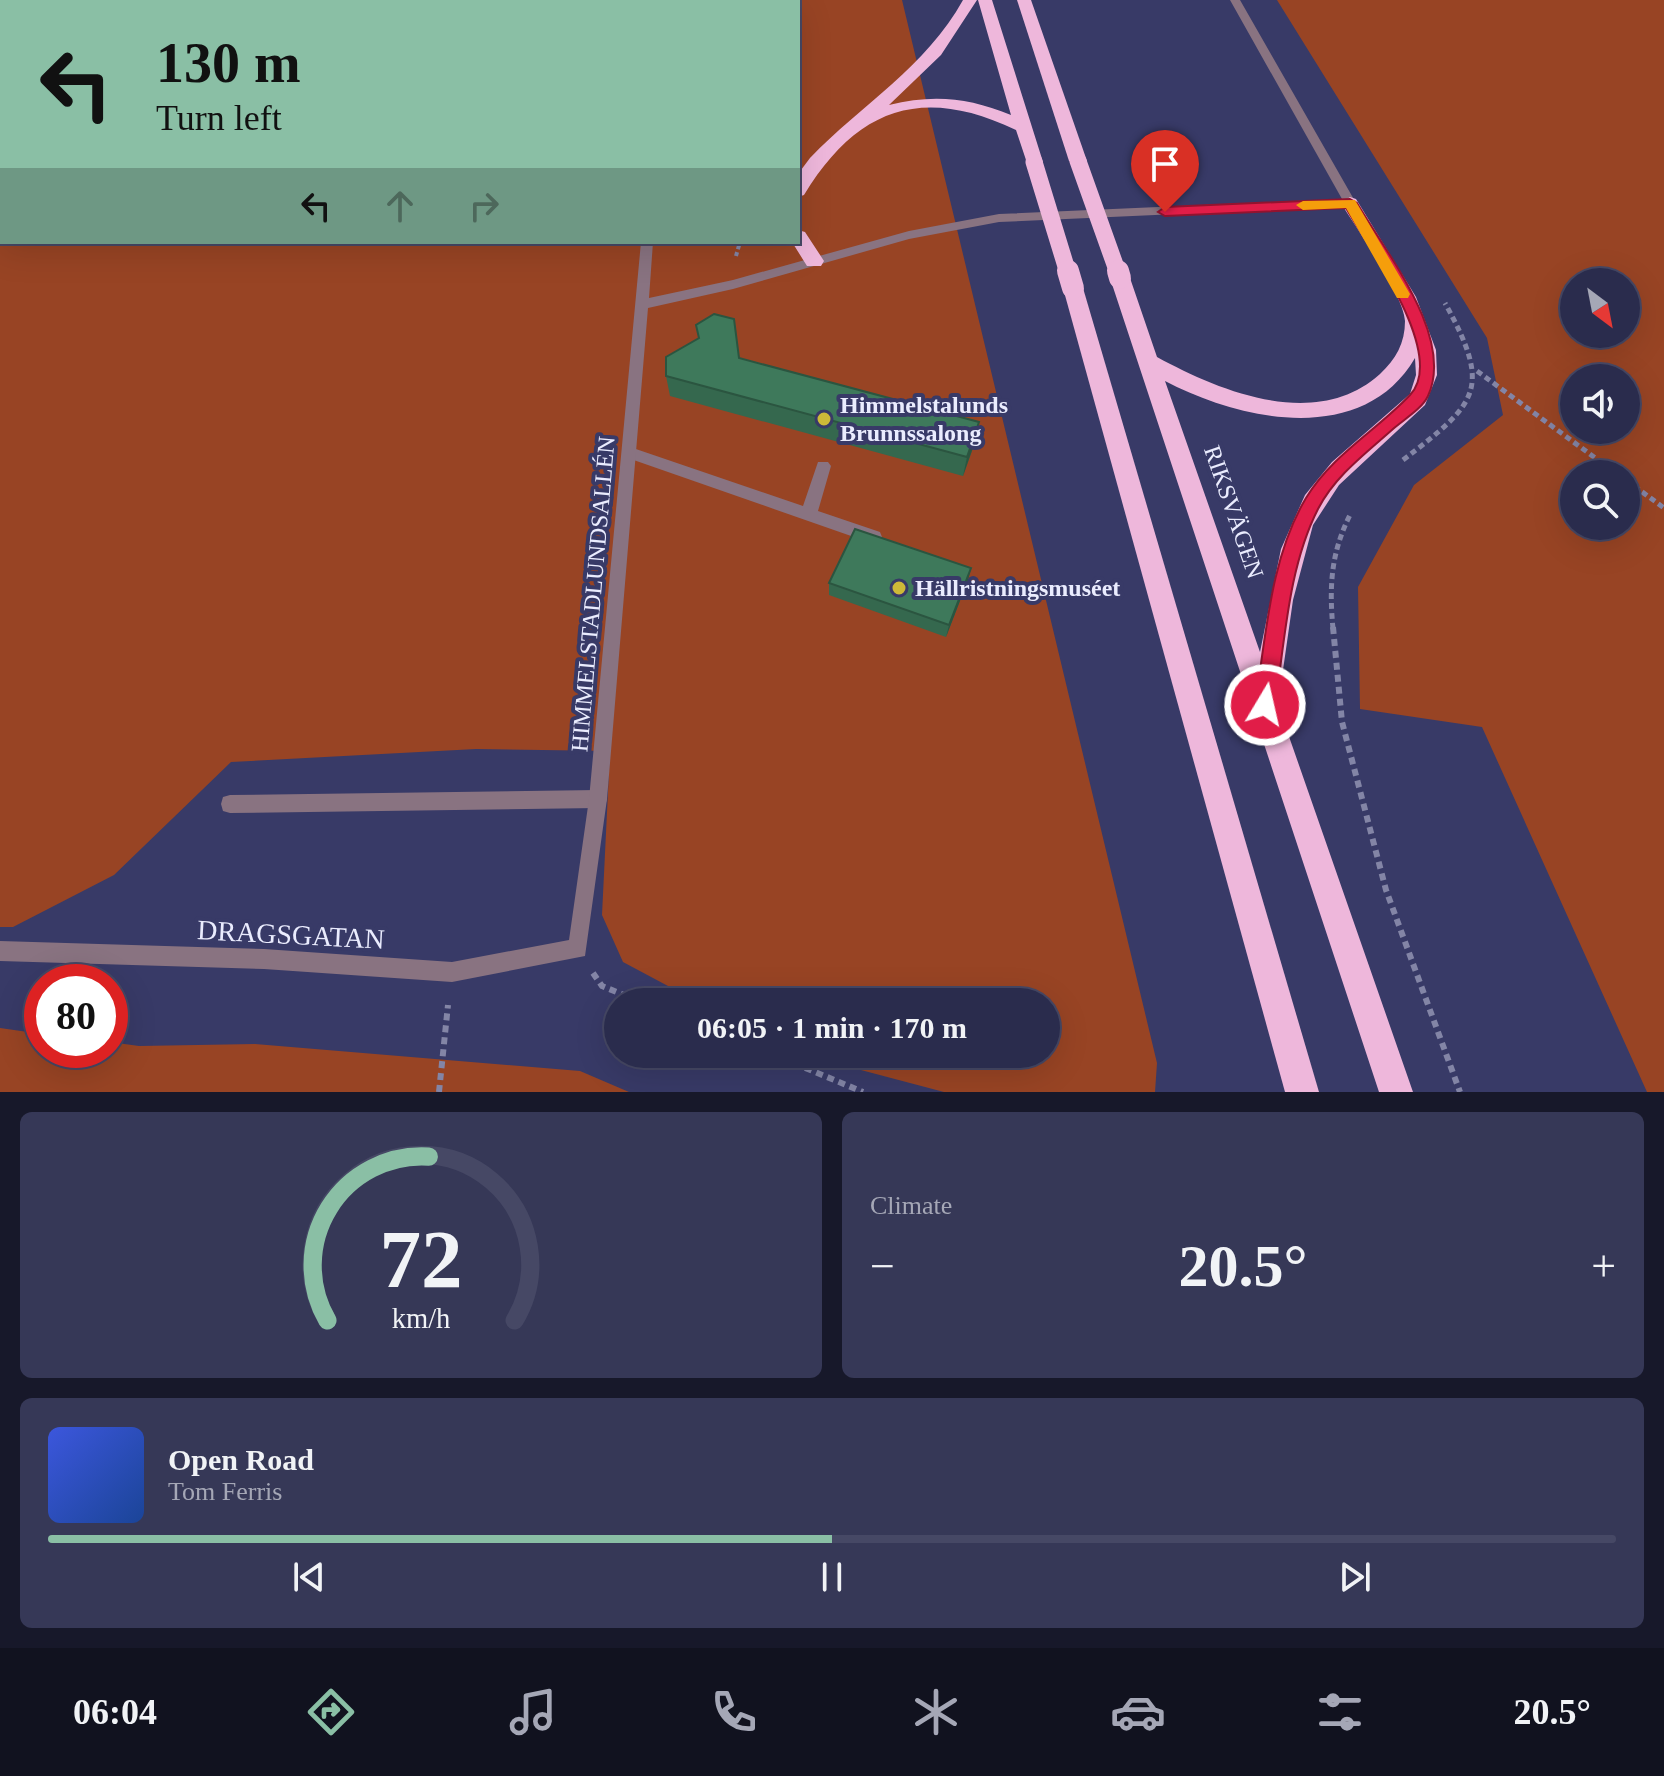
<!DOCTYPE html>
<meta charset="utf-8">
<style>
body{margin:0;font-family:Georgia,serif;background:#363857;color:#f1f3f6;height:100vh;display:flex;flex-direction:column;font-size:30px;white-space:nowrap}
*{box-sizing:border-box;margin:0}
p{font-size:26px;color:#a5a7b6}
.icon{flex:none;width:44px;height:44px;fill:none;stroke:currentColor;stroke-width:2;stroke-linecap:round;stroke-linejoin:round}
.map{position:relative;height:1092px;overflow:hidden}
.side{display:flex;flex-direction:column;gap:20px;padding:20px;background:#17182a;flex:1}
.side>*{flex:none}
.guide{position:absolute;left:0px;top:0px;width:800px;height:244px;box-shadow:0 8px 32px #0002,0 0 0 2px #464865;background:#8abfa5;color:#111;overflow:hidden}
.needle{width:52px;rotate:148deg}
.fabs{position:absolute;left:1560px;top:268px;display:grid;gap:16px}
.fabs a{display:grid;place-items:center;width:80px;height:80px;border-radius:50%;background:#2a2c4d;box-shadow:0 8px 32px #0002,0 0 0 2px #464865;font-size:40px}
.speed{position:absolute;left:24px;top:964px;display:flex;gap:16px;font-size:40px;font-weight:700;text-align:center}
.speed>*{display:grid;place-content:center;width:104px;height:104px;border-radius:50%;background:#2a2c4d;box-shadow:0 8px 32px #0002,0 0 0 2px #464865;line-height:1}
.speed .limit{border:12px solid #d22;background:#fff;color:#111}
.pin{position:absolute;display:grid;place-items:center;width:68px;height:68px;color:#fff;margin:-82px -34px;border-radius:50% 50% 50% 0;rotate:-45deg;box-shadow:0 0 8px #0007}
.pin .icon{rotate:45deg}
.me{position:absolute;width:88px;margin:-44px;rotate:9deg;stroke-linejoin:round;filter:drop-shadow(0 0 6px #0008)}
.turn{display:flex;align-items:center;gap:28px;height:168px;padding:0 24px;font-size:36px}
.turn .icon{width:104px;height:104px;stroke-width:2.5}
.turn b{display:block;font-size:56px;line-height:68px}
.lanes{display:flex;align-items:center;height:76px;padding:0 24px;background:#0003;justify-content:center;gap:40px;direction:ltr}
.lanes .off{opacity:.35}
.big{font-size:60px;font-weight:600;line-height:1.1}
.side .card{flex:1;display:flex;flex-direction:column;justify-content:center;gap:12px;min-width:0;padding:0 28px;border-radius:12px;background:#363857}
.side .dial{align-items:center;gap:0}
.dial svg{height:208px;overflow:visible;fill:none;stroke:#464865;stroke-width:7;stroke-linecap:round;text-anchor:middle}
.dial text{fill:#f1f3f6;stroke:none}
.song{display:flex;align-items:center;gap:24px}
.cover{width:96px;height:96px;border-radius:12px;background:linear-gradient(135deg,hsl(230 70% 55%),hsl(220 70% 35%))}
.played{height:8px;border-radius:4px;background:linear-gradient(90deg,#8abfa5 50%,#464865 50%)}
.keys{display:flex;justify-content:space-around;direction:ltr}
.heat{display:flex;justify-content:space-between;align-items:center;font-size:44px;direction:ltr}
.side .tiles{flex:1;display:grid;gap:20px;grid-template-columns:1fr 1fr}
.card:last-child{grid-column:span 2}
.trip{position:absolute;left:604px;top:988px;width:456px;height:80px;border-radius:40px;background:#2a2c4d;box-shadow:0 8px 32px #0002,0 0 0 2px #464865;font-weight:600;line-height:80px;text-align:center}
.dock{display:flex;height:128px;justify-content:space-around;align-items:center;background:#11121f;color:#a5a7b6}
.dock .icon{width:56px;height:56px}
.dock .selected{color:#8abfa5}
.dock b{font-size:36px;color:#f1f3f6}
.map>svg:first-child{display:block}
</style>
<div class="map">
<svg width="1664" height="1092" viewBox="0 0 1664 1092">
<rect width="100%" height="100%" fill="#383a67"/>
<g fill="#984424" fill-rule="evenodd">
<path d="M 0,0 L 902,0 L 1157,1063 L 1155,1092 L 944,1092 L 842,1065 L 816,1054 L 1046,1054 L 1046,1002 L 698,1002 L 623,962 L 602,915 L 610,751 L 476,749 L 231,762 L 114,875 L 13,927 L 0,927 L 0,195 L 2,242 L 798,242 L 798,2 L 2,2 L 2,192 Z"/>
<path d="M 1277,0 L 1664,0 L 1664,1092 L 1647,1092 L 1482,727 L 1360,709 L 1358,587 L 1414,485 L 1503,415 L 1487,338 ZM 1626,282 L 1626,334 L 1574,334 L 1574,282 ZM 1626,378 L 1626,430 L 1574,430 L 1574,378 ZM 1626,474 L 1626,526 L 1574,526 L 1574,474 Z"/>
<path d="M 0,1028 L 42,1034 L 42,1050 L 110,1050 L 110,1042 L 139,1046 L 255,1044 L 580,1071 L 629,1092 L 0,1092 Z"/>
</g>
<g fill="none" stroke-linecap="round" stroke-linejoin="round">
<path stroke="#8385a6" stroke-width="4" stroke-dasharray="4 3" stroke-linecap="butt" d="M 736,256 L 740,242"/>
<g stroke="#8385a6" stroke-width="5" stroke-dasharray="6 4" stroke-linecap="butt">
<path d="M 1477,371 L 1617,474"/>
<path d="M 1403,460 C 1477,403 1493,390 1445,303"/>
<path d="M 1626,480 L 1664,508"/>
<path d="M 1333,629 C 1329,585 1331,552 1351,513"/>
</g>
<g stroke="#8385a6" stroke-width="6" stroke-dasharray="7 5" stroke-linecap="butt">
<path d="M 1333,627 L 1342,722 L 1386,890 L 1460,1092"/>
<path d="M 593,973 L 602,986 L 641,1002"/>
<path d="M 772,1054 L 863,1092"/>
<path d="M 439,1092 L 448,1005"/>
</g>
<g fill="#897381" fill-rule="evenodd">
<rect x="758" y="0" width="10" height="2"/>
<path d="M 630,447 L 803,506 L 818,462 L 828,462 L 831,466 L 818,511 L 880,532 L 882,537 L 880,542 L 874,544 L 625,457 L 623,453 Z"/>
<path d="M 598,790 L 605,792 L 607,799 L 605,806 L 598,808 L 230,813 L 223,811 L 221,804 L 223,797 L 230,795 Z"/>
</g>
<g fill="#897381" fill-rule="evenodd">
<rect x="662" y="0" width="10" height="2"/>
<path d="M 1230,0 L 1240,0 L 1356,203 L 1354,206 L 999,222 L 909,239 L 733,289 L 648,308 L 607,799 L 585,956 L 452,982 L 264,969 L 0,961 L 0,941 L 264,949 L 452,962 L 569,940 L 589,799 L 641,242 L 653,242 L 649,298 L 733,280 L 909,231 L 999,214 L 1342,199 Z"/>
</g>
<g fill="#eeb7db" fill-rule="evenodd">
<path d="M 963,0 L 977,0 L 941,55 L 889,105 C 934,94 969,98 1011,115 L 978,0 L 992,0 L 1043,162 L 1040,166 L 1028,166 L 1016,130 C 922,85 857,108 804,195 L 798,197 L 798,174 L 810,158 C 862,104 926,67 963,0 Z"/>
<path d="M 1017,0 L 1031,0 L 1087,161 L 1084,165 L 1078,166 L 1069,161 Z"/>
<path d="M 1350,197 L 1356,199 L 1416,297 L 1436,350 L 1437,375 L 1425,405 L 1339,485 L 1313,525 L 1293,600 L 1278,705 L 1413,1092 L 1379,1092 L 1110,278 L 1120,271 L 1130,278 L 1157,357 C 1221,392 1317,431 1380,374 C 1396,359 1405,343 1405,321 C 1404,295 1356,228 1341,203 ZM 1415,358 L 1416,375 L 1410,394 L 1332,462 L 1305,495 L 1281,549 L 1260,652 L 1165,381 C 1241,421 1363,447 1415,358 Z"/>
<path d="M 798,230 L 805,232 L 824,261 L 821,266 L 807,266 L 792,242 L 798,242 Z"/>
<path d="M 1073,281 L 1083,288 L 1319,1092 L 1285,1092 L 1063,288 Z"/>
</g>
<g stroke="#eeb7db" stroke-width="17">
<path d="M 1078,161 L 1118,273"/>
<path d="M 1034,162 L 1068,273"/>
</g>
<g stroke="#eeb7db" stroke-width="22">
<path d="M 1068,271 L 1073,288"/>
<path d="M 1118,271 L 1120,278"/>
</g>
</g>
<g fill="#35684e">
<path d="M 739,358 L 975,442 L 963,476 L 670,396 L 666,376 Z"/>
<path d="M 968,580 L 946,637 L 829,595 L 829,583 Z"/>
</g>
<g fill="#2b5540">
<path d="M 979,422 L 975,442 L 963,476 L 967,457 Z"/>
<path d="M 971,568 L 968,580 L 946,637 L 949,625 Z"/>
</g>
<g fill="#3e795b" stroke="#2b5540" stroke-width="2">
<path d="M 714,314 L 734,319 L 739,358 L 979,422 L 967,457 L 666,376 L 666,357 L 699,338 L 696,325 Z"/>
<path d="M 855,529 L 971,568 L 949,625 L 829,583 Z"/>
</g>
<path fill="#e11d48" stroke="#92132f" stroke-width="2" d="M 1350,199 L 1357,203 C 1386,253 1455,337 1428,396 C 1422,409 1403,420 1393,429 C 1365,454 1335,476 1318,509 C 1288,568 1285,641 1275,705 L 1272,712 L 1265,714 L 1258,712 L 1255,705 C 1266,637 1270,558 1306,498 C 1332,455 1376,431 1410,395 C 1448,355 1367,245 1346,208 L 1165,216 L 1158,212 L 1165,207 Z"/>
<path fill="#f59e0b" d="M 1355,200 L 1410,294 L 1408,298 L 1397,298 L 1346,208 L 1303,210 L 1296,205 L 1303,201 Z"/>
<g fill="#cdb938" stroke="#383a67" stroke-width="3">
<circle cx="824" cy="419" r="8"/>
<circle cx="899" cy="588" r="8"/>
</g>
<g text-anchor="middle" stroke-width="8" stroke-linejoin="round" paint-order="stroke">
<g font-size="24" font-weight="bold" fill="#eaecfe" stroke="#383a67" text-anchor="start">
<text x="840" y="413">Himmelstalunds<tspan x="840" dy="28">Brunnssalong</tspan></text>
<text x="915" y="596">Hällristningsmuséet</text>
</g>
<g font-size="24" fill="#eaecfe" stroke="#383a67">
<text transform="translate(1234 512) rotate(71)" y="8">RIKSVÄGEN</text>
<text transform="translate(593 594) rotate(-85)" y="8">HIMMELSTADLUNDSALLÉN</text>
</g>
<g font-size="28" fill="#eaecfe" stroke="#383a67">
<text transform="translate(291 934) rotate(3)" y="10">DRAGSGATAN</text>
</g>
</g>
</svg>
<div class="fabs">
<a><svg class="needle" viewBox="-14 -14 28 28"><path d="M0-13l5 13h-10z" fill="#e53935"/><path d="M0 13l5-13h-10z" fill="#a5a7b6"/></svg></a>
<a><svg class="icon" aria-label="sound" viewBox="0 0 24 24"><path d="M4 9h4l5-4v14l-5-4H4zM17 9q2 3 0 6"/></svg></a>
<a><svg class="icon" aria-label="search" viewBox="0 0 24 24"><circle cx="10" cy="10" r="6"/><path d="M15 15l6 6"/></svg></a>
</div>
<div class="speed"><div class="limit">80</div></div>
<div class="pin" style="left:1165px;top:212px;background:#d93025"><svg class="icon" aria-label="arrive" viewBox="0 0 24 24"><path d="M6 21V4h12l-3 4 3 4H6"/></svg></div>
<svg class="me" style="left:1265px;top:705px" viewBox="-20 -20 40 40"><circle r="17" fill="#e11d48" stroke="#fff" stroke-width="3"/><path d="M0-11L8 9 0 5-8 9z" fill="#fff"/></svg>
<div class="trip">06:05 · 1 min · 170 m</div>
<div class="guide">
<div class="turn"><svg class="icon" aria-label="left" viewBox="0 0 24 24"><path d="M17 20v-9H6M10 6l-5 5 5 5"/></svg><div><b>130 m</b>Turn left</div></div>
<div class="lanes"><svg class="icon" aria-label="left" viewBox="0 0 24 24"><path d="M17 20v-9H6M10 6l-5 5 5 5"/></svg><svg class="icon off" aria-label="ahead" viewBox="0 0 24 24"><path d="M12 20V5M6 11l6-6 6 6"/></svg><svg class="icon off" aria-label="right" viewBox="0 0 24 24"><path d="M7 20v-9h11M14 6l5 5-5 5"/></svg></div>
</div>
</div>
<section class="side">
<div class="tiles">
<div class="card dial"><svg viewBox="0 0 100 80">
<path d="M14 69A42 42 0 1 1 86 69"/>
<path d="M14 69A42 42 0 0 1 53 6" stroke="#8abfa5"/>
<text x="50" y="56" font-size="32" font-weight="700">72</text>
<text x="50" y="72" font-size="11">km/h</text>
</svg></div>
<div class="card"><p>Climate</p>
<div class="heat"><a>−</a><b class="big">20.5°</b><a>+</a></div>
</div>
<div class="card">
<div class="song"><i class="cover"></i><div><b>Open Road</b><p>Tom Ferris</p></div></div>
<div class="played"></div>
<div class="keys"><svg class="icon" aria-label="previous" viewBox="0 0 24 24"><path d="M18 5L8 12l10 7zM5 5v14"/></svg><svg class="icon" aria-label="pause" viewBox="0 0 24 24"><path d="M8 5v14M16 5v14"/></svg><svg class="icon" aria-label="next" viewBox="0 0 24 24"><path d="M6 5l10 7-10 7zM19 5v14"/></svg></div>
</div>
</div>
</section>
<nav class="dock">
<b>06:04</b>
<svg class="icon selected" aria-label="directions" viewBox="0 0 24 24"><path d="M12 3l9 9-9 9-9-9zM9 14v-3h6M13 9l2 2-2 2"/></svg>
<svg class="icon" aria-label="music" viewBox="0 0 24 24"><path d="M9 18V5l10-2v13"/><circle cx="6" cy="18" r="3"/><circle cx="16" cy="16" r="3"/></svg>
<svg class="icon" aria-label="phone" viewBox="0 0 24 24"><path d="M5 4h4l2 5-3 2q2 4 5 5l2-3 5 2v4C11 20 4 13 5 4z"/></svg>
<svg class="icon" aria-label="climate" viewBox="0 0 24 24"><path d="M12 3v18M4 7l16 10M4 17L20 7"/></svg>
<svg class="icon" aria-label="car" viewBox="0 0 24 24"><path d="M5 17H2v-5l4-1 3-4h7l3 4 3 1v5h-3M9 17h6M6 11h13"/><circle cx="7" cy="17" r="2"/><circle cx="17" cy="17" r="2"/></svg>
<svg class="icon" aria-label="filters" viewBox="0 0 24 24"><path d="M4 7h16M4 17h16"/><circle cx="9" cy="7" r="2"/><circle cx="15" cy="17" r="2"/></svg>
<b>20.5°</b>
</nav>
